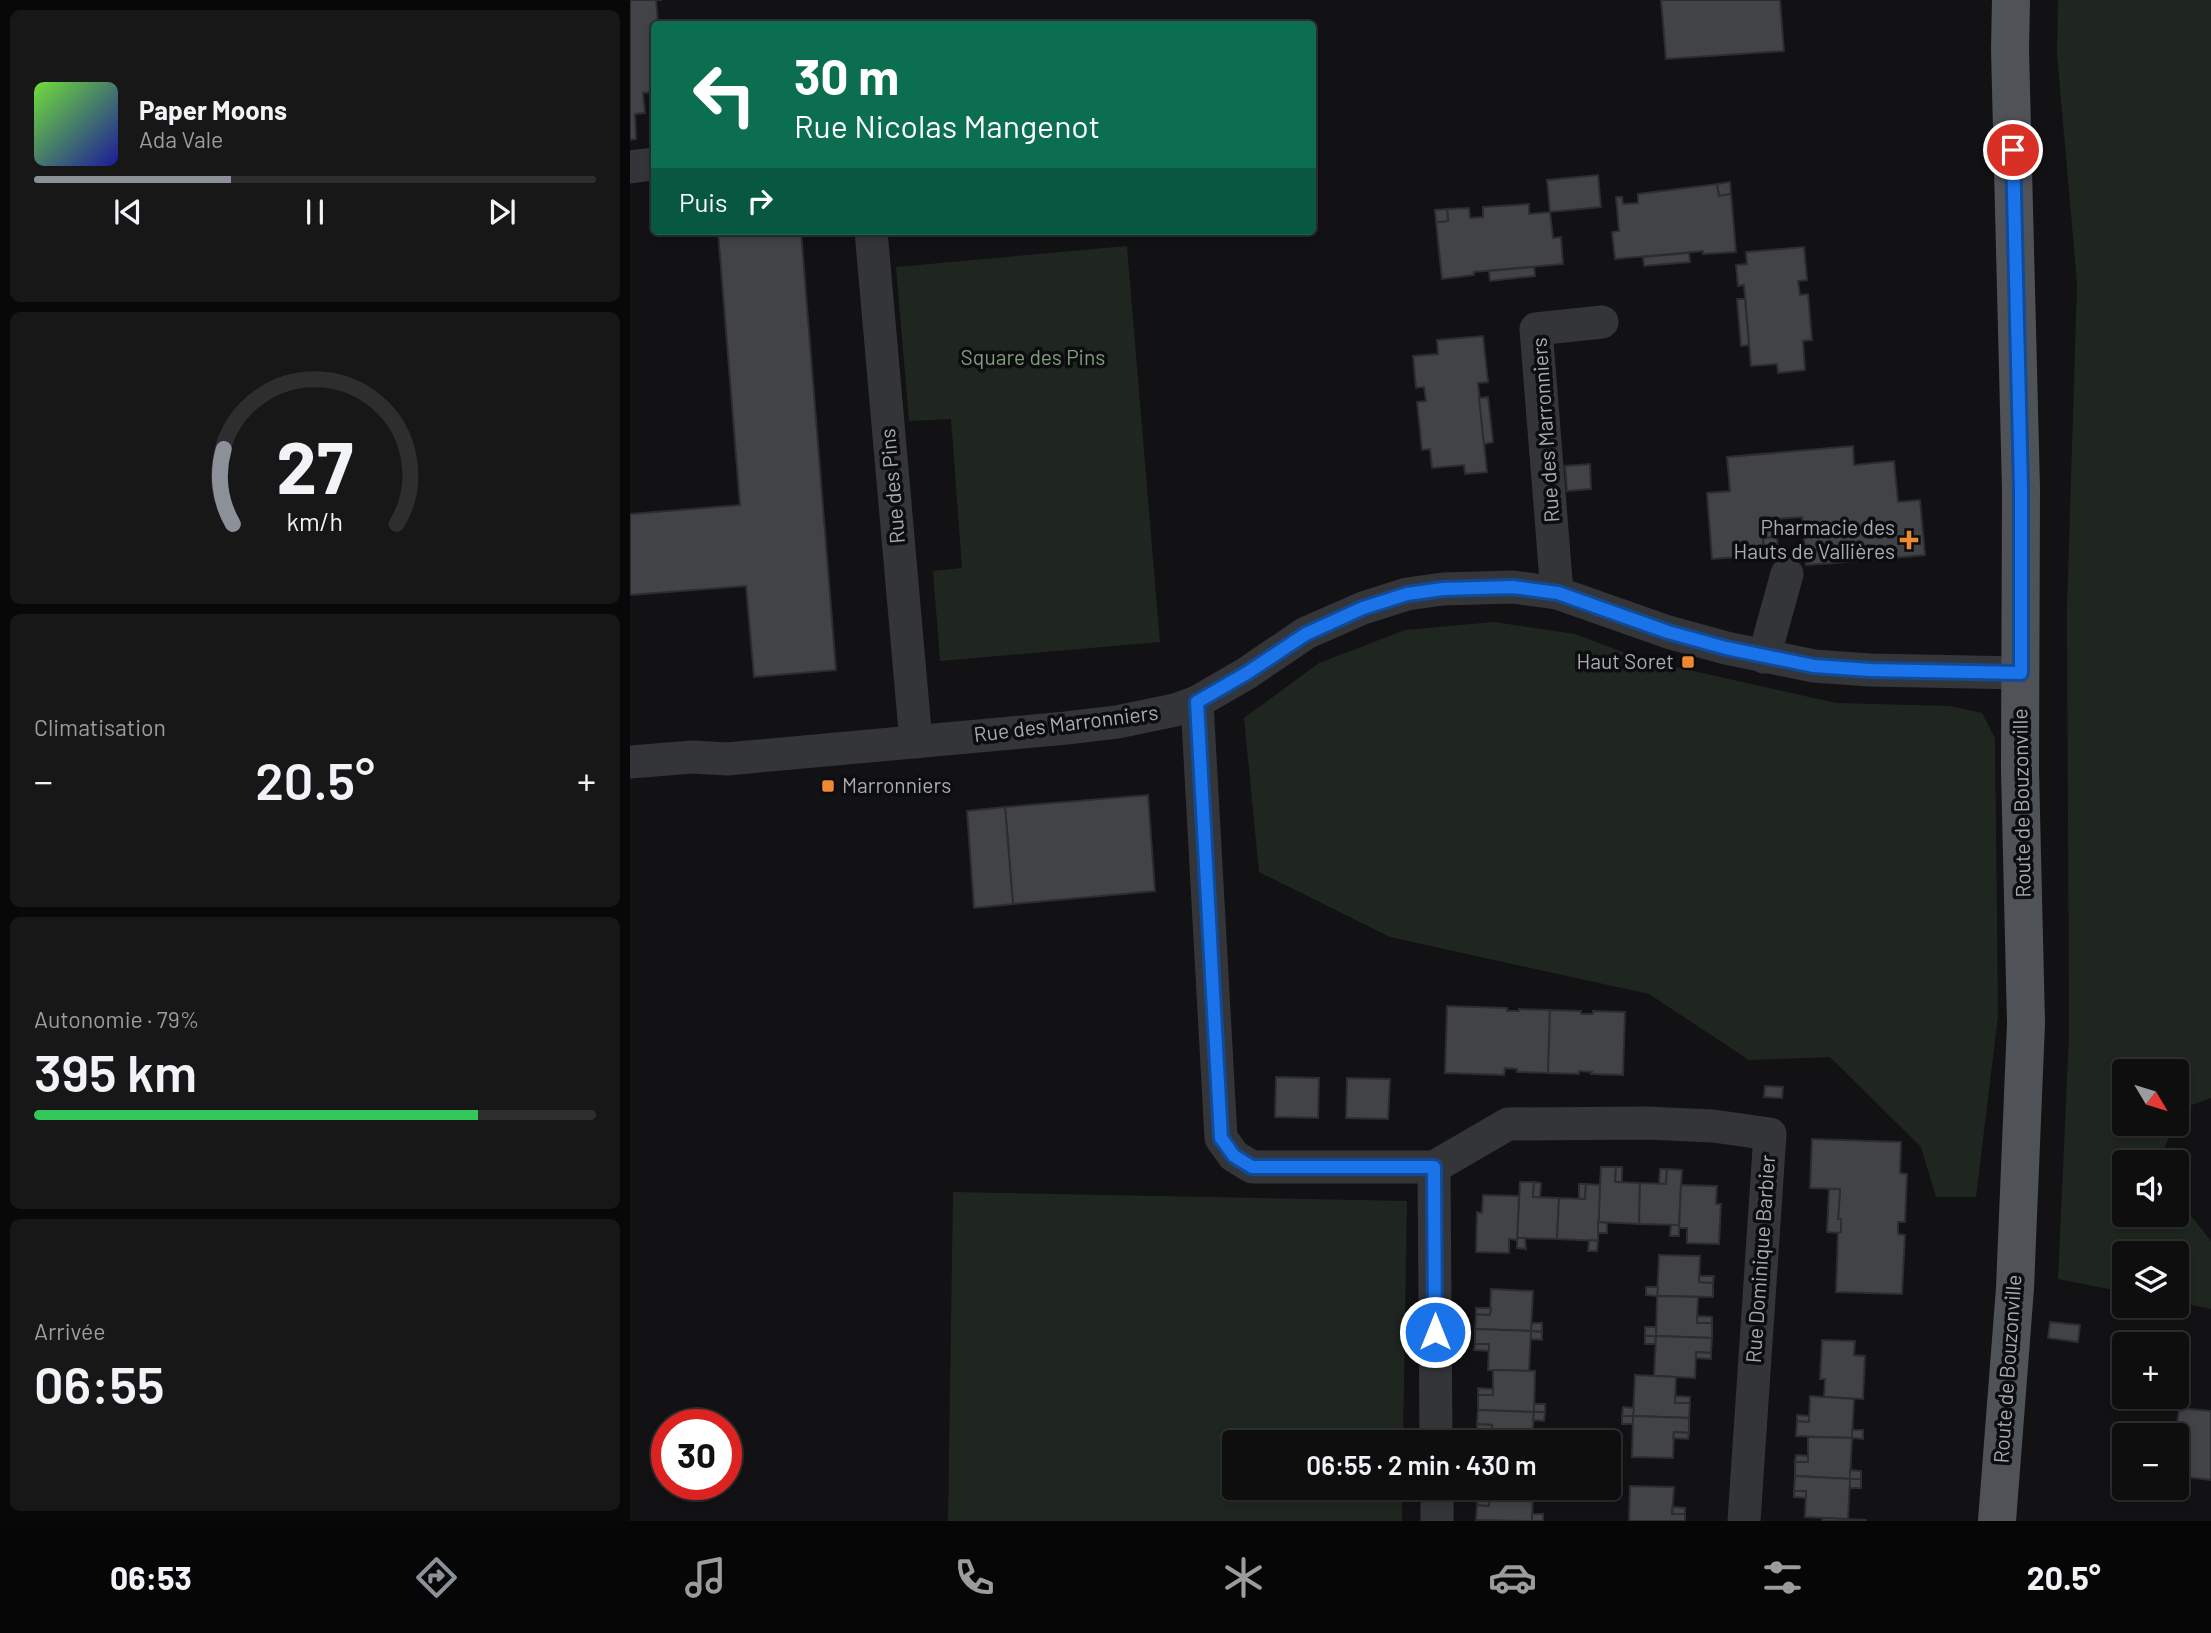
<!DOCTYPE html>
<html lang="fr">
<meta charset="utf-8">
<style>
body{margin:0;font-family:Barlow,sans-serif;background:#171718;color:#f1f3f6;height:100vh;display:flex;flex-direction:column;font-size:26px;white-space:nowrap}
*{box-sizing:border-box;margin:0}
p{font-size:23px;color:#9b9c9e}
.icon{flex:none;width:38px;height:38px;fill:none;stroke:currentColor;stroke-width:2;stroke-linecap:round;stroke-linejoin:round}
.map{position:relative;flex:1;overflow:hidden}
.details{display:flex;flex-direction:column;gap:10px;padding:10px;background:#080808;width:630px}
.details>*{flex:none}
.banner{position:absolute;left:21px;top:21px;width:665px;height:214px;border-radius:7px;box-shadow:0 4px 10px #0003,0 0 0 2px #2e2e2f;background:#0b6e4f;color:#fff;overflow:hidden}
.needle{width:46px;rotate:128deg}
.buttons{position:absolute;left:1482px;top:1059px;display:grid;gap:14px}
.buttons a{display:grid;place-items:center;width:77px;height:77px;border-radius:7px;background:#0e0e0f;box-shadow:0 4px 10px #0003,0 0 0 2px #2e2e2f;font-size:35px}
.speed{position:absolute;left:21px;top:1409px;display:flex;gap:14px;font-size:35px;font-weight:700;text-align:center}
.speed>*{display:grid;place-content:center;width:91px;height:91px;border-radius:50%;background:#0e0e0f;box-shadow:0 4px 10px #0003,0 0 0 2px #2e2e2f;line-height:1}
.speed .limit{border:10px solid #d22;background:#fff;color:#111}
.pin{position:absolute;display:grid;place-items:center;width:60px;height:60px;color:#fff;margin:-30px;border:4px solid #fff;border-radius:50%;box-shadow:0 2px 7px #0007}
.me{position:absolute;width:77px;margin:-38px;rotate:0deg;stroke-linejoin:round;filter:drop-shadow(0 0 5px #0008)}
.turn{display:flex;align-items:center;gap:24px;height:147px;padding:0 28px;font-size:32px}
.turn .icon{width:91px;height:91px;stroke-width:2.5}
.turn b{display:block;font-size:49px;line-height:60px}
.then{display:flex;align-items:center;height:66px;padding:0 28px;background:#0003;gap:14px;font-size:26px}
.big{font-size:52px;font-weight:600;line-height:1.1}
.details .widget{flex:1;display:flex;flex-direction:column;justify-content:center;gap:10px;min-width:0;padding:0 24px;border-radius:10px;background:#171718}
.details .dial{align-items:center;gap:0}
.dial svg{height:182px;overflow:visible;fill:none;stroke:#2e2e2f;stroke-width:7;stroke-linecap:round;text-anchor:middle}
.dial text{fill:#f1f3f6;stroke:none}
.song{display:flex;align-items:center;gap:21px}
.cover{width:84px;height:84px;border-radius:10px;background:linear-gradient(135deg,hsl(100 70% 55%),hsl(240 70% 35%))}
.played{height:7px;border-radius:4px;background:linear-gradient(90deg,#8c9099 35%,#2e2e2f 35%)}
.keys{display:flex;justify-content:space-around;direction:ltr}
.heat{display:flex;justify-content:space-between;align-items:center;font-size:38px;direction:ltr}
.charge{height:10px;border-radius:5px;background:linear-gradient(90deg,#34c759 79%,#2e2e2f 0)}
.trip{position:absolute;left:592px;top:1430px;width:399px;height:70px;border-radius:7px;background:#0e0e0f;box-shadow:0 4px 10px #0003,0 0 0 2px #2e2e2f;font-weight:600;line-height:70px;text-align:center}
.menu{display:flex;height:112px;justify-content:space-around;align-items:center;background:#060606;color:#9b9c9e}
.menu .icon{width:49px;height:49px}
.menu .active{color:#8c9099}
.menu b{font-size:32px;color:#f1f3f6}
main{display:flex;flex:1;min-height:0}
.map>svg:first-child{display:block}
</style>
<main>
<section class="details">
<div class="widget">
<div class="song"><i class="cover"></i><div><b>Paper Moons</b><p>Ada Vale</p></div></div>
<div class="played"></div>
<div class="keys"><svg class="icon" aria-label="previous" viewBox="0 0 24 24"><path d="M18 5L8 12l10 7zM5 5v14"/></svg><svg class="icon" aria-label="pause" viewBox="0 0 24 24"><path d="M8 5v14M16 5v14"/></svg><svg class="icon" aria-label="next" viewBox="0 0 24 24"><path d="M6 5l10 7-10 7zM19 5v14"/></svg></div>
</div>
<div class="widget dial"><svg viewBox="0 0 100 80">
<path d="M14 69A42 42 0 1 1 86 69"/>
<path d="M14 69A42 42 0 0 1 10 36" stroke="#8c9099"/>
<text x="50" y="56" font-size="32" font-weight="700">27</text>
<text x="50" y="72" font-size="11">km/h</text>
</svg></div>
<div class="widget"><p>Climatisation</p>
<div class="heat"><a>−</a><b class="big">20.5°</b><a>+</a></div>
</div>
<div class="widget"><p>Autonomie · 79%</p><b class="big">395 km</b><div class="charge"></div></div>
<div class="widget"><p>Arrivée</p><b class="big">06:55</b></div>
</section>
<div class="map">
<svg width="1581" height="1521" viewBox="0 0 1581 1521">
<rect width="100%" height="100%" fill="#121214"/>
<g fill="#1f261f">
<path d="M 1428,0 L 1581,0 L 1581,1098 L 1551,1109 L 1547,1118 L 1547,1071 L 1494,1071 L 1494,1124 L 1545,1124 L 1528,1162 L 1494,1162 L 1494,1214 L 1547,1214 L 1547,1198 L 1581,1241 L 1581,1309 L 1547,1302 L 1547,1253 L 1494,1253 L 1494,1292 L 1428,1279 L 1439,1035 L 1437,610 L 1447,283 L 1427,54 Z"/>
<path d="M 497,246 L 530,642 L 310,661 L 303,571 L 332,568 L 321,419 L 279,421 L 266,267 Z"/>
<path d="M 864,622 L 945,634 L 1014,660 L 1206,703 L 1320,706 L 1352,713 L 1365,738 L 1368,1016 L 1346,1197 L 1306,1197 L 1291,1147 L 1200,1057 L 1119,1060 L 1019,994 L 760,937 L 629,872 L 614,718 L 689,663 L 775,630 Z"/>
<path d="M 323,1192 L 777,1201 L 773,1442 L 604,1442 L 604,1488 L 772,1488 L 772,1521 L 318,1521 Z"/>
</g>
<g fill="#414347" stroke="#2c2d30" stroke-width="2">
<path d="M 0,0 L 32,0 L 26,0 L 28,24 L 24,24 L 24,92 L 13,93 L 15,113 L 5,114 L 6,139 L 0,140 Z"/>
<path d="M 1031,0 L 1150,0 L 1154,51 L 1036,59 Z"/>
<path d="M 968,175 L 971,207 L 920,212 L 917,180 Z"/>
<path d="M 1100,182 L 1101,194 L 1089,196 L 1087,184 Z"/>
<path d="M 1087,184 L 1089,196 L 1101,194 L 1106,252 L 1073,254 L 1073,251 L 985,259 L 982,232 L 989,231 L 986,197 L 992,197 L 993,204 L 1008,203 L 1008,194 Z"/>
<path d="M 899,204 L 899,214 L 920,212 L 923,238 L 931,237 L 933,264 L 844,272 L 844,275 L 812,279 L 806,222 L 818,221 L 817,209 L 839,208 L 840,218 L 853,217 L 853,207 Z"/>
<path d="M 817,209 L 818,221 L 806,222 L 805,210 Z"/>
<path d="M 88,231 L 171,231 L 206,670 L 124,677 L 116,586 L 0,595 L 0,514 L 110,505 Z"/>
<path d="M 1174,247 L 1177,280 L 1168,281 L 1170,295 L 1178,294 L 1182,340 L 1173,341 L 1175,370 L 1148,373 L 1147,364 L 1121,366 L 1114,285 L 1108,286 L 1106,265 L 1117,264 L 1116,252 Z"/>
<path d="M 1059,253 L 1060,262 L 1014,266 L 1013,257 Z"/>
<path d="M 904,267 L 905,276 L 860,281 L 859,271 Z"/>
<path d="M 1107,299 L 1115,299 L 1119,345 L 1111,346 Z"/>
<path d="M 853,336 L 858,382 L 848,383 L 857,472 L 835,474 L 834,465 L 802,468 L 800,449 L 792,450 L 787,402 L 796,401 L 794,387 L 786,388 L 783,356 L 808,354 L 807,340 Z"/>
<path d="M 858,397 L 863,442 L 854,444 L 849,398 Z"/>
<path d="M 1223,446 L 1224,465 L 1264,461 L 1268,502 L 1290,500 L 1295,555 L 1204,563 L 1202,549 L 1175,551 L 1172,517 L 1145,519 L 1147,537 L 1133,538 L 1134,555 L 1082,559 L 1077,493 L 1100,491 L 1097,457 Z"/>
<path d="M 960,464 L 961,489 L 937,491 L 935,466 Z"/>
<path d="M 1147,537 L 1148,554 L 1134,555 L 1133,538 Z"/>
<path d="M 1202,549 L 1204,563 L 1176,565 L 1175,551 Z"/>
<path d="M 518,795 L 525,891 L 383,904 L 375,807 Z"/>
<path d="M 375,807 L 383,904 L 344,908 L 337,811 Z"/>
<path d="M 817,1006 L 877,1008 L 877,1011 L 889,1011 L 889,1009 L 920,1010 L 918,1073 L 887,1072 L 887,1069 L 875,1068 L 874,1075 L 815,1073 Z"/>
<path d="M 920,1010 L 951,1011 L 951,1014 L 963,1014 L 963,1011 L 995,1012 L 993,1075 L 961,1074 L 962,1072 L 949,1071 L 949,1074 L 918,1073 Z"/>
<path d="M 646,1077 L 689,1078 L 688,1118 L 645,1117 Z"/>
<path d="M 717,1078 L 760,1079 L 758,1119 L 716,1118 Z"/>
<path d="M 1135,1086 L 1153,1087 L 1152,1098 L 1134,1097 Z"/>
<path d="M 1182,1139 L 1271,1142 L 1270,1173 L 1277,1174 L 1275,1222 L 1268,1222 L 1268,1234 L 1275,1235 L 1272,1294 L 1206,1292 L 1208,1232 L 1211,1232 L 1211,1219 L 1208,1219 L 1210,1189 L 1180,1188 Z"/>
<path d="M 971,1167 L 986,1167 L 985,1182 L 1010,1183 L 1009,1224 L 968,1222 Z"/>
<path d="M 986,1167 L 992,1167 L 992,1182 L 985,1182 Z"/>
<path d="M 1030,1169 L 1037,1169 L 1036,1184 L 1029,1184 Z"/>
<path d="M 1037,1169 L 1052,1170 L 1049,1225 L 1009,1224 L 1010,1183 L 1036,1184 Z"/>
<path d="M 890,1182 L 904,1182 L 903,1197 L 929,1198 L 927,1239 L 887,1238 Z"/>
<path d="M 904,1182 L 911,1183 L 910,1197 L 903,1197 Z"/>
<path d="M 949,1184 L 956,1184 L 955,1199 L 949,1199 Z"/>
<path d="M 956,1184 L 970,1185 L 968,1241 L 927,1239 L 929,1198 L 955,1199 Z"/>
<path d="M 1051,1185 L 1087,1186 L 1086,1204 L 1091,1204 L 1089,1244 L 1057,1243 L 1057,1228 L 1049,1228 Z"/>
<path d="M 1199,1189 L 1210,1189 L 1208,1219 L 1211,1219 L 1211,1232 L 1208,1233 L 1197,1232 Z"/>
<path d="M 853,1195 L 889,1196 L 887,1240 L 879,1239 L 879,1253 L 846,1252 L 847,1212 L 852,1213 Z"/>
<path d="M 968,1222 L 977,1223 L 977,1233 L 968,1233 Z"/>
<path d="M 1041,1225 L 1049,1225 L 1049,1236 L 1040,1236 Z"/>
<path d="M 887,1238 L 895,1238 L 896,1249 L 887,1248 Z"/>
<path d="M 959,1240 L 968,1241 L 967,1251 L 958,1251 Z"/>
<path d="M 1029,1255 L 1070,1256 L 1069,1282 L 1083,1283 L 1083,1297 L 1027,1296 Z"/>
<path d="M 1069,1276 L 1084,1276 L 1083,1283 L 1069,1282 Z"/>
<path d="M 1016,1287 L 1028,1287 L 1027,1296 L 1016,1295 Z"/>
<path d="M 861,1289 L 903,1291 L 901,1331 L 845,1329 L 846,1314 L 860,1315 Z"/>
<path d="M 1027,1296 L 1068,1297 L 1067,1323 L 1082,1323 L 1082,1338 L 1026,1336 Z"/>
<path d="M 846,1308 L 861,1308 L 860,1315 L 846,1314 Z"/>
<path d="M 1067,1316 L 1082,1317 L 1082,1323 L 1067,1323 Z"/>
<path d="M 1420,1322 L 1450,1325 L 1448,1342 L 1418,1338 Z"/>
<path d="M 902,1323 L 912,1323 L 912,1332 L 901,1331 Z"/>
<rect x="1015" y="1327" width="11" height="9"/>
<path d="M 845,1329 L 901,1331 L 899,1371 L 858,1370 L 859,1344 L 845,1344 Z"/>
<path d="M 901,1331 L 912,1332 L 912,1340 L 901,1339 Z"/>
<path d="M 1015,1336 L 1026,1336 L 1025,1344 L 1015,1344 Z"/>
<path d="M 1026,1336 L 1082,1338 L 1081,1353 L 1066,1352 L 1065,1378 L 1024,1376 Z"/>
<path d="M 1192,1340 L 1225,1341 L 1224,1355 L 1235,1356 L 1233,1399 L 1194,1397 L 1195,1379 L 1190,1379 Z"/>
<path d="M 845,1344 L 859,1344 L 859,1351 L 844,1350 Z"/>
<path d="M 1066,1352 L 1081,1353 L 1081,1359 L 1066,1358 Z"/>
<path d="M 863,1370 L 905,1371 L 904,1412 L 848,1410 L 848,1395 L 863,1395 Z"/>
<path d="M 1005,1375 L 1046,1377 L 1045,1403 L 1060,1403 L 1059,1418 L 1003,1416 Z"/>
<path d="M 848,1388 L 863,1389 L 863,1395 L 848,1395 Z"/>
<path d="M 1045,1396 L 1060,1397 L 1060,1403 L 1045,1403 Z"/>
<path d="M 1180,1396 L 1224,1399 L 1222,1438 L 1166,1436 L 1167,1421 L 1179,1422 Z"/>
<rect x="904" y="1404" width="11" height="8"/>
<path d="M 993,1407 L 1004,1408 L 1003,1416 L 992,1416 Z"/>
<path d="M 1549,1408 L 1581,1411 L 1581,1480 L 1547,1476 L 1546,1435 Z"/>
<path d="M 848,1410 L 904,1412 L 902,1442 L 861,1442 L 862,1425 L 847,1424 Z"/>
<path d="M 904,1412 L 915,1412 L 914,1421 L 903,1420 Z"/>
<path d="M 1167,1415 L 1179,1416 L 1179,1422 L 1167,1421 Z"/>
<rect x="992" y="1416" width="11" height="8"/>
<path d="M 1003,1416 L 1059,1418 L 1059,1433 L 1044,1432 L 1043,1458 L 1002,1457 Z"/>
<path d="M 847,1424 L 862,1425 L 861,1431 L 847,1431 Z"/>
<path d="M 1222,1430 L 1233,1430 L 1233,1439 L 1222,1438 Z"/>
<path d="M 1044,1432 L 1059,1433 L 1058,1439 L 1043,1438 Z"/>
<path d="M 1178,1437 L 1222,1438 L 1220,1479 L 1165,1476 L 1165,1462 L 1178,1462 Z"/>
<path d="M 1166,1455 L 1178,1456 L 1178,1462 L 1165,1462 Z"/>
<path d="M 1220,1470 L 1231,1471 L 1231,1479 L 1220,1479 Z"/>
<path d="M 1165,1476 L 1220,1479 L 1218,1519 L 1175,1517 L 1176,1491 L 1164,1491 Z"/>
<rect x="1220" y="1479" width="11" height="9"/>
<path d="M 1000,1486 L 1044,1487 L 1042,1514 L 1055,1514 L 1055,1521 L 999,1521 Z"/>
<path d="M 860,1488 L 903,1488 L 902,1521 L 846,1520 L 847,1505 L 859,1506 Z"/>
<path d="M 1164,1491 L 1176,1491 L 1176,1498 L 1164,1497 Z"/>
<path d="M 847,1499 L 859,1500 L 859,1506 L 847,1505 Z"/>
<path d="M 1043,1507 L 1055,1508 L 1055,1514 L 1042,1514 Z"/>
<rect x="902" y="1514" width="11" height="7"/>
<path d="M 1193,1518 L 1236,1520 L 1236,1521 L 1192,1521 Z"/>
</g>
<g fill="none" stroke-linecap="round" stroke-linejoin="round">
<g stroke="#333539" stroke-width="33">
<path d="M 0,167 L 24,164"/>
<path d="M 241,231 L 286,742"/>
<path d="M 927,593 L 906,329 L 972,322"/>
<path d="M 1134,657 L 1157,574"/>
<path d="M 567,702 L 591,1138 L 604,1156 L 622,1167 L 804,1167 L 806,1442"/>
<path d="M 0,762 L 62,757 L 97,759 L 436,728 L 487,722 L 545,710 L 567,702 L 617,673 L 676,633 L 733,608 L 777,594 L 813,589 L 883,587 L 927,593 L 1038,632 L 1096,648 L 1184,666 L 1240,670 L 1391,673"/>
<path d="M 804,1167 L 878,1124 L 1016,1123 L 1083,1126 L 1140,1134 L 1114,1521"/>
<path d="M 807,1488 L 807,1521"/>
</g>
<path stroke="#4f5358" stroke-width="38" d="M 1367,1521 L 1385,1288 L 1396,1023 L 1390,770 L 1391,489 L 1380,49 L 1381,0"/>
</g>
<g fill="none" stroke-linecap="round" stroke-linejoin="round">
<g stroke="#114b97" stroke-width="18">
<path id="route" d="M 805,1332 L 804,1167 L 622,1167 L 604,1156 L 591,1138 L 567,702 L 617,673 L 676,634 L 733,608 L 777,594 L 813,589 L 883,587 L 928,593 L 1038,632 L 1096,648 L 1184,666 L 1240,670 L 1391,673 L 1391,489 L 1383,150"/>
</g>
<use href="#route" stroke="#1a73e8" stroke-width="12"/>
</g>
<g fill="#ed8931" stroke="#0d0d0f" stroke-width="2.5">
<path d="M1275.5 529.5h7v7h7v7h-7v7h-7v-7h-7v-7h7z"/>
<rect x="1051" y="655" width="14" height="14" rx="3.5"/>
<rect x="191" y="779" width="14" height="14" rx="3.5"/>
</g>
<g text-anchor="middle" stroke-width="7" stroke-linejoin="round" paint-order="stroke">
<g font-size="21" fill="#809f7b" stroke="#0d0d0f">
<text x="403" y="365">Square des Pins</text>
</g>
<g font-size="21" fill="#a4acb4" stroke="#0d0d0f">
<text transform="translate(916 430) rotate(-94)" y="7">Rue des Marronniers</text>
<text transform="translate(263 486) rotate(-95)" y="7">Rue des Pins</text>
<text transform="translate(436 724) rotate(-7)" y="7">Rue des Marronniers</text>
<text transform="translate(1392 803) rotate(-91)" y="7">Route de Bouzonville</text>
<text transform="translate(1131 1259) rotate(-86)" y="7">Rue Dominique Barbier</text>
<text transform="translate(1378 1369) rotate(-86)" y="7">Route de Bouzonville</text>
</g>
<g font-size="21" fill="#a4acb4" stroke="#0d0d0f" text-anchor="end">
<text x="1265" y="535">Pharmacie des<tspan x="1265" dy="24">Hauts de Vallières</tspan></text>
<text x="1044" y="669">Haut Soret</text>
<text x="212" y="793" text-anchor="start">Marronniers</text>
</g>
</g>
</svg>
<div class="buttons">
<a><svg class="needle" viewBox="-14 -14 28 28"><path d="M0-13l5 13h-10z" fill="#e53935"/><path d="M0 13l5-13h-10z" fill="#9b9c9e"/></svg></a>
<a><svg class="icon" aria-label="sound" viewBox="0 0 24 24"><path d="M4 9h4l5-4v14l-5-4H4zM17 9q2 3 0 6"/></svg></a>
<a><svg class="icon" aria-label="layers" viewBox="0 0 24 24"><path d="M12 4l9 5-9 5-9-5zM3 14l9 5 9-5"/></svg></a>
<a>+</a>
<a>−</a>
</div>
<div class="speed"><div class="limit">30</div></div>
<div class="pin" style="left:1383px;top:150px;background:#d93025"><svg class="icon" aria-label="arrive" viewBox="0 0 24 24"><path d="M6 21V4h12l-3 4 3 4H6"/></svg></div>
<svg class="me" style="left:805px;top:1332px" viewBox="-20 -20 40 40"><circle r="17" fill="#1a73e8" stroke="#fff" stroke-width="3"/><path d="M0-11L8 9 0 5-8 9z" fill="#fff"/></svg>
<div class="trip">06:55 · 2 min · 430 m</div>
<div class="banner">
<div class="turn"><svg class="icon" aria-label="left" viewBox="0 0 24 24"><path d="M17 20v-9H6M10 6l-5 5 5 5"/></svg><div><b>30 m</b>Rue Nicolas Mangenot</div></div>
<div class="then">Puis<svg class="icon" aria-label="right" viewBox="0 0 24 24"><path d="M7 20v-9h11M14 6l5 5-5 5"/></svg></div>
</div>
</div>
</main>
<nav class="menu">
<b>06:53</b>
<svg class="icon active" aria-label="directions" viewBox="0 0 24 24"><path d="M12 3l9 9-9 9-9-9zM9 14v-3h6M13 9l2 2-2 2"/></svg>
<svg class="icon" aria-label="music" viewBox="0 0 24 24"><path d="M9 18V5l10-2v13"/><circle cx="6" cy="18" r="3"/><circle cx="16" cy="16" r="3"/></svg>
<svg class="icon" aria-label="phone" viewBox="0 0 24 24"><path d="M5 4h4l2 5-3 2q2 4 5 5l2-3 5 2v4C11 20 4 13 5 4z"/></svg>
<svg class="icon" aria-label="climate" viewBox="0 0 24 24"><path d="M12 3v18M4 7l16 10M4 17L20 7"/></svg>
<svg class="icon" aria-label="car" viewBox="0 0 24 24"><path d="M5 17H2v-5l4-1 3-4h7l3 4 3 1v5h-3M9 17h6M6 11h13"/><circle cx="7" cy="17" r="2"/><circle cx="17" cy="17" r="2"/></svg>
<svg class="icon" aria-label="filters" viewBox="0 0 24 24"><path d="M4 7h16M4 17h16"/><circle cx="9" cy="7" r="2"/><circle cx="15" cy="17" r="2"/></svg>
<b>20.5°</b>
</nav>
